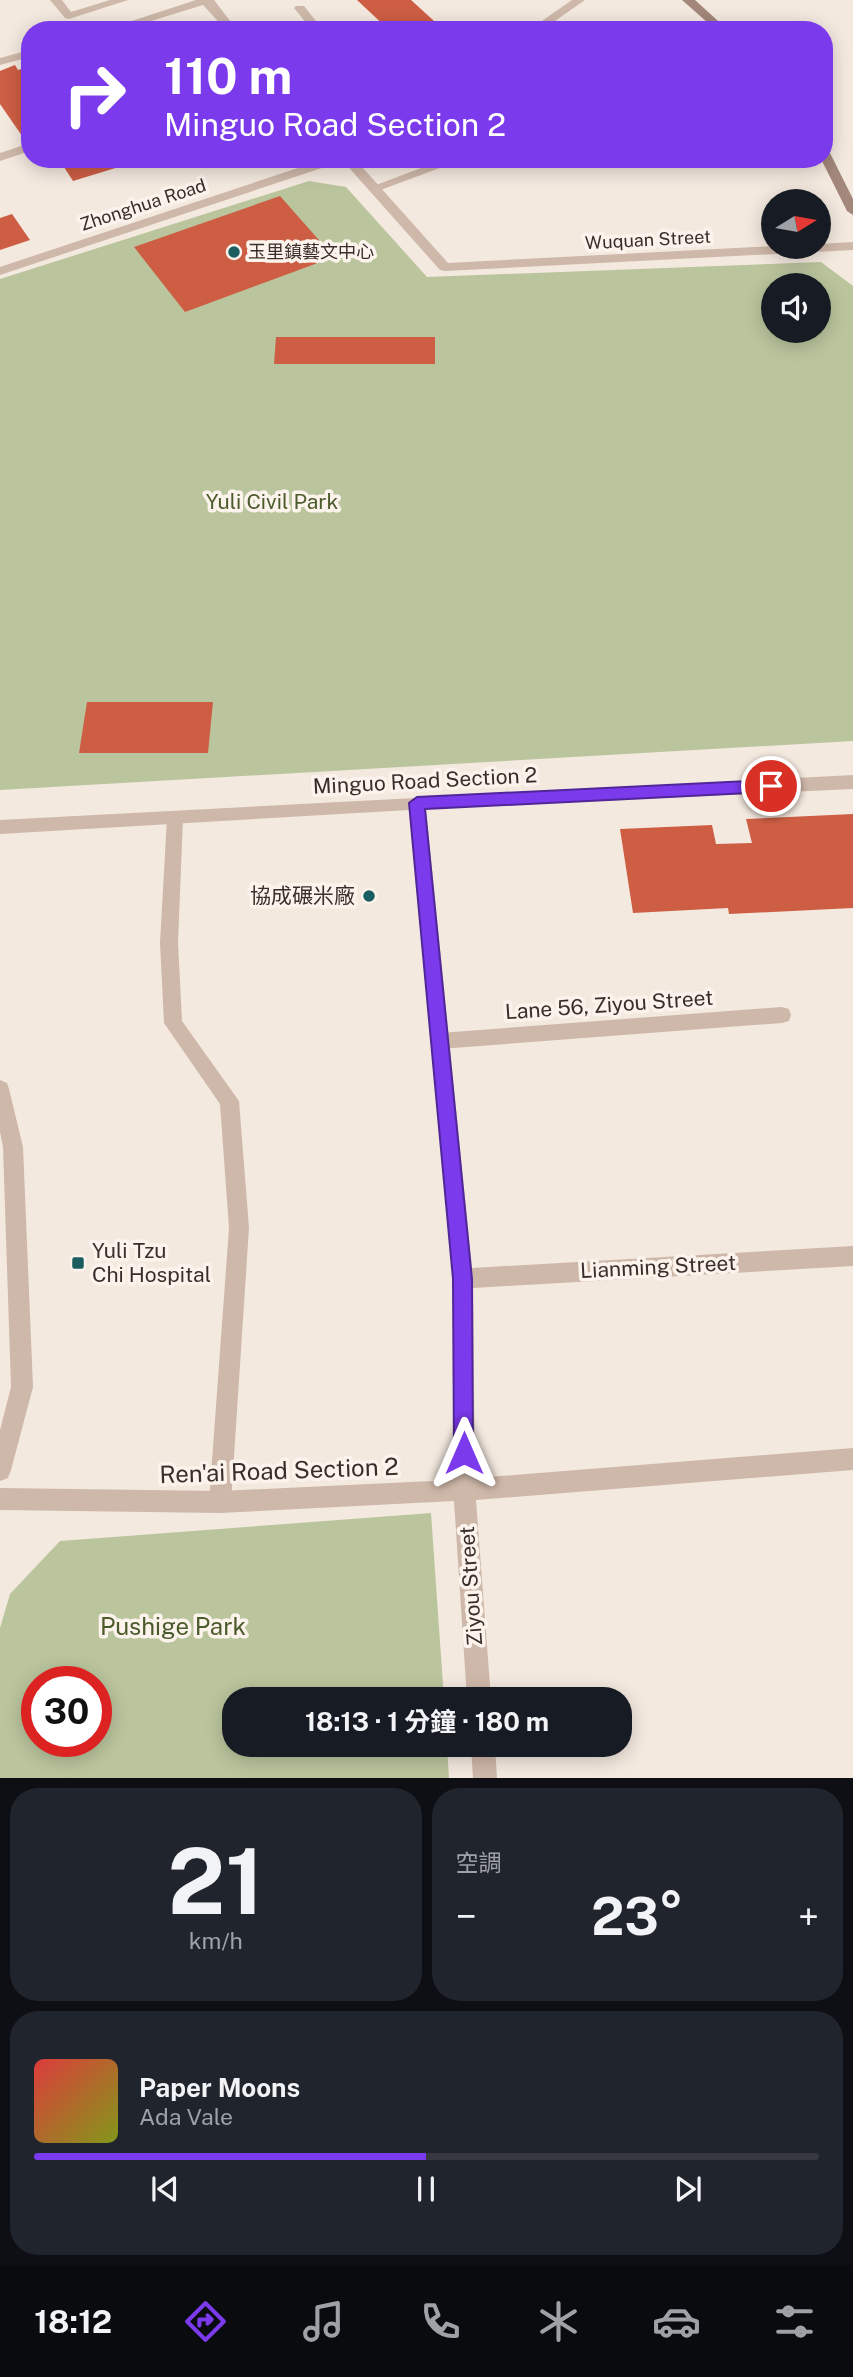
<!DOCTYPE html>
<html lang="zh-TW">
<meta charset="utf-8">
<style>
body{margin:0;font-family:"Public Sans","Noto Sans TC",sans-serif;background:#20242c;color:#f1f3f6;height:100vh;display:flex;flex-direction:column;font-size:26px;white-space:nowrap}
*{box-sizing:border-box;margin:0}
p{font-size:23px;color:#9ea1a6}
.icon{flex:none;width:38px;height:38px;fill:none;stroke:currentColor;stroke-width:2;stroke-linecap:round;stroke-linejoin:round}
.map{position:relative;height:1778px;overflow:hidden}
.panel{display:flex;flex-direction:column;gap:10px;padding:10px;background:#0d0f14;flex:1}
.panel>*{flex:none}
.banner{position:absolute;left:21px;top:21px;width:812px;height:147px;border-radius:28px;box-shadow:0 4px 18px #0003;background:#7c3aed;color:#fff;overflow:hidden}
.needle{width:46px;rotate:79deg}
.buttons{position:absolute;left:761px;top:189px;display:grid;gap:14px}
.buttons a{display:grid;place-items:center;width:70px;height:70px;border-radius:50%;background:#171b24;box-shadow:0 4px 18px #0003;font-size:35px}
.speed{position:absolute;left:21px;top:1666px;display:flex;gap:14px;font-size:35px;font-weight:700;text-align:center}
.speed>*{display:grid;place-content:center;width:91px;height:91px;border-radius:50%;background:#171b24;box-shadow:0 4px 18px #0003;line-height:1}
.speed .limit{border:10px solid #d22;background:#fff;color:#111}
.pin{position:absolute;display:grid;place-items:center;width:60px;height:60px;color:#fff;margin:-30px;border:4px solid #fff;border-radius:50%;box-shadow:0 2px 7px #0007}
.me{position:absolute;width:77px;margin:-38px;rotate:0deg;stroke-linejoin:round;filter:drop-shadow(0 0 5px #0008)}
.turn{display:flex;align-items:center;gap:24px;height:147px;padding:0 28px;font-size:32px}
.turn .icon{width:91px;height:91px;stroke-width:2.5}
.turn b{display:block;font-size:49px;line-height:60px}
.big{font-size:52px;font-weight:700;line-height:1.1}
.panel .card{flex:1;display:flex;flex-direction:column;justify-content:center;gap:10px;min-width:0;padding:0 24px;border-radius:28px;background:#20242c}
.panel .dial{align-items:center;gap:0}
.dial b{font-size:91px;line-height:1}
.song{display:flex;align-items:center;gap:21px}
.cover{width:84px;height:84px;border-radius:10px;background:linear-gradient(135deg,hsl(0 70% 55%),hsl(70 70% 35%))}
.played{height:7px;border-radius:4px;background:linear-gradient(90deg,#7c3aed 50%,#363941 50%)}
.keys{display:flex;justify-content:space-around;direction:ltr}
.heat{display:flex;justify-content:space-between;align-items:center;font-size:38px;direction:ltr}
.panel .tiles{flex:1;display:grid;gap:10px;grid-template-columns:1fr 1fr}
.card:last-child{grid-column:span 2}
.trip{position:absolute;left:222px;top:1687px;width:410px;height:70px;border-radius:28px;background:#171b24;box-shadow:0 4px 18px #0003;font-weight:700;line-height:70px;text-align:center}
.menu{display:flex;height:112px;justify-content:space-around;align-items:center;background:#090b0e;color:#9ea1a6}
.menu .icon{width:49px;height:49px}
.menu .active{color:#7c3aed}
.menu b{font-size:32px;color:#f1f3f6}
.map>svg:first-child{display:block}
</style>
<div class="map">
<svg width="853" height="1779" viewBox="0 0 853 1779">
<rect width="100%" height="100%" fill="#f4e9df"/>
<g fill="#bac59d" fill-rule="evenodd">
<path d="M 309,181 L 346,187 L 427,277 L 821,262 L 853,286 L 853,741 L 0,790 L 0,279 ZM 774,285 L 819,285 L 819,331 L 774,331 Z"/>
<path d="M 431,1513 L 444,1699 L 234,1699 L 234,1745 L 447,1745 L 449,1778 L 0,1778 L 0,1628 L 10,1594 L 60,1541 ZM 37,1682 L 96,1682 L 96,1741 L 37,1741 Z"/>
</g>
<g fill="#cd5e44">
<path d="M 357,0 L 411,0 L 444,30 L 389,30 Z"/>
<path d="M 15,65 L 18,70 L 28,67 L 30,70 L 30,142 L 27,143 L 0,104 L 0,71 Z"/>
<path d="M 71,159 L 117,159 L 122,166 L 73,181 L 62,164 L 72,161 Z"/>
<path d="M 280,196 L 334,257 L 185,312 L 134,247 Z"/>
<path d="M 12,214 L 30,240 L 0,250 L 0,218 Z"/>
<path d="M 276,337 L 435,337 L 435,364 L 274,364 Z"/>
<path d="M 87,702 L 213,702 L 208,753 L 79,753 Z"/>
<path d="M 853,814 L 853,908 L 729,914 L 728,908 L 633,913 L 620,829 L 712,825 L 716,844 L 752,843 L 746,819 Z"/>
</g>
<g fill="none" stroke-linecap="round" stroke-linejoin="round">
<g fill="#ceb8a9" fill-rule="evenodd">
<path d="M 50,0 L 62,0 L 71,12 L 110,0 L 128,0 L 69,19 L 65,18 Z"/>
<path d="M 296,6 L 304,6 L 323,30 L 312,30 L 294,8 Z"/>
<path d="M 30,143 L 30,151 L 0,161 L 0,153 Z"/>
<path d="M 445,159 L 464,159 L 378,191 L 370,191 L 368,188 Z"/>
<path d="M 175,811 L 181,813 L 183,818 L 178,943 L 182,1021 L 239,1101 L 249,1228 L 231,1502 L 228,1510 L 220,1513 L 212,1510 L 209,1502 L 229,1228 L 220,1104 L 164,1023 L 160,943 L 167,818 L 169,813 Z"/>
<path d="M 782,1007 L 789,1009 L 791,1015 L 789,1021 L 782,1023 L 440,1049 L 433,1047 L 431,1041 L 433,1035 L 440,1033 Z"/>
</g>
<g fill="#ceb8a9" fill-rule="evenodd">
<path d="M 196,0 L 214,0 L 237,30 L 226,30 L 203,5 L 122,30 L 104,30 Z"/>
<path d="M 572,0 L 585,0 L 542,30 L 529,30 Z"/>
<path d="M 30,50 L 30,57 L 0,65 L 0,58 Z"/>
<path d="M 325,159 L 355,159 L 448,263 L 774,246 L 819,247 L 819,244 L 853,242 L 853,250 L 445,271 L 440,270 L 343,161 L 0,275 L 0,267 Z"/>
<path d="M 853,775 L 853,789 L 426,809 L 472,1268 L 853,1246 L 853,1266 L 473,1288 L 475,1478 L 853,1448 L 853,1470 L 476,1500 L 491,1699 L 467,1699 L 454,1501 L 220,1513 L 0,1510 L 0,1488 L 220,1491 L 453,1480 L 453,1279 L 409,810 L 0,834 L 0,820 Z"/>
<path d="M 0,1080 L 7,1083 L 9,1089 L 23,1147 L 33,1387 L 11,1470 L 8,1478 L 0,1481 L 0,1430 L 11,1387 L 3,1147 L 0,1132 Z"/>
<path d="M 471,1745 L 495,1745 L 497,1779 L 473,1779 Z"/>
</g>
<g fill="#a2877a" fill-rule="evenodd">
<path d="M 682,0 L 695,0 L 728,30 L 716,30 Z"/>
<path d="M 824,149 L 830,153 L 853,199 L 853,215 L 847,211 L 821,159 L 824,159 Z"/>
</g>
</g>
<path fill="#7c3aed" stroke="#51269a" stroke-width="2" d="M 771,780 L 779,786 L 771,792 L 425,809 L 472,1279 L 473,1453 L 471,1460 L 464,1463 L 457,1460 L 454,1453 L 453,1279 L 409,803 L 417,797 Z"/>
<g fill="#1c5e5f" stroke="#fbf3ec" stroke-width="2.5">
<circle cx="234" cy="252" r="7"/>
<circle cx="369" cy="896" r="7"/>
<rect x="71" y="1256" width="14" height="14" rx="3.5"/>
</g>
<g text-anchor="middle" stroke-width="7" stroke-linejoin="round" paint-order="stroke">
<g font-size="18" fill="#3b2e2a" stroke="#fbf3ec">
<text transform="translate(143 205) rotate(-18)" y="6">Zhonghua Road</text>
<text transform="translate(648 240) rotate(-3)" y="6">Wuquan Street</text>
</g>
<g font-size="18" fill="#3b2e2a" stroke="#fbf3ec" text-anchor="start">
<text x="248" y="258">玉里鎮藝文中心</text>
</g>
<g font-size="21" fill="#4c5b2b" stroke="#fbf3ec">
<text x="272" y="509">Yuli Civil Park</text>
</g>
<g font-size="21" fill="#3b2e2a" stroke="#fbf3ec">
<text transform="translate(425 781) rotate(-3)" y="7">Minguo Road Section 2</text>
<text transform="translate(609 1005) rotate(-4)" y="7">Lane 56, Ziyou Street</text>
<text transform="translate(658 1267) rotate(-3)" y="7">Lianming Street</text>
<text transform="translate(471 1586) rotate(-94)" y="7">Ziyou Street</text>
</g>
<g font-size="21" fill="#3b2e2a" stroke="#fbf3ec" text-anchor="end">
<text x="355" y="903">協成碾米廠</text>
<text x="92" y="1258" text-anchor="start">Yuli Tzu<tspan x="92" dy="24">Chi Hospital</tspan></text>
</g>
<g font-size="24" fill="#3b2e2a" stroke="#fbf3ec">
<text transform="translate(279 1471) rotate(-2)" y="8">Ren'ai Road Section 2</text>
</g>
<g font-size="24" fill="#4c5b2b" stroke="#fbf3ec">
<text x="173" y="1635">Pushige Park</text>
</g>
</g>
</svg>
<div class="buttons">
<a><svg class="needle" viewBox="-14 -14 28 28"><path d="M0-13l5 13h-10z" fill="#e53935"/><path d="M0 13l5-13h-10z" fill="#9ea1a6"/></svg></a>
<a><svg class="icon" aria-label="sound" viewBox="0 0 24 24"><path d="M4 9h4l5-4v14l-5-4H4zM17 9q2 3 0 6"/></svg></a>
</div>
<div class="speed"><div class="limit">30</div></div>
<div class="pin" style="left:771px;top:786px;background:#d93025"><svg class="icon" aria-label="arrive" viewBox="0 0 24 24"><path d="M6 21V4h12l-3 4 3 4H6"/></svg></div>
<svg class="me" style="left:464px;top:1453px" viewBox="-20 -20 40 40"><path d="M0-17L14 15 0 8-14 15z" fill="#7c3aed" stroke="#fff" stroke-width="4"/></svg>
<div class="trip">18:13 · 1 分鐘 · 180 m</div>
<div class="banner">
<div class="turn"><svg class="icon" aria-label="right" viewBox="0 0 24 24"><path d="M7 20v-9h11M14 6l5 5-5 5"/></svg><div><b>110 m</b>Minguo Road Section 2</div></div>
</div>
</div>
<section class="panel">
<div class="tiles">
<div class="card dial"><b>21</b><p>km/h</p></div>
<div class="card"><p>空調</p>
<div class="heat"><a>−</a><b class="big">23°</b><a>+</a></div>
</div>
<div class="card">
<div class="song"><i class="cover"></i><div><b>Paper Moons</b><p>Ada Vale</p></div></div>
<div class="played"></div>
<div class="keys"><svg class="icon" aria-label="previous" viewBox="0 0 24 24"><path d="M18 5L8 12l10 7zM5 5v14"/></svg><svg class="icon" aria-label="pause" viewBox="0 0 24 24"><path d="M8 5v14M16 5v14"/></svg><svg class="icon" aria-label="next" viewBox="0 0 24 24"><path d="M6 5l10 7-10 7zM19 5v14"/></svg></div>
</div>
</div>
</section>
<nav class="menu">
<b>18:12</b>
<svg class="icon active" aria-label="directions" viewBox="0 0 24 24"><path d="M12 3l9 9-9 9-9-9zM9 14v-3h6M13 9l2 2-2 2"/></svg>
<svg class="icon" aria-label="music" viewBox="0 0 24 24"><path d="M9 18V5l10-2v13"/><circle cx="6" cy="18" r="3"/><circle cx="16" cy="16" r="3"/></svg>
<svg class="icon" aria-label="phone" viewBox="0 0 24 24"><path d="M5 4h4l2 5-3 2q2 4 5 5l2-3 5 2v4C11 20 4 13 5 4z"/></svg>
<svg class="icon" aria-label="climate" viewBox="0 0 24 24"><path d="M12 3v18M4 7l16 10M4 17L20 7"/></svg>
<svg class="icon" aria-label="car" viewBox="0 0 24 24"><path d="M5 17H2v-5l4-1 3-4h7l3 4 3 1v5h-3M9 17h6M6 11h13"/><circle cx="7" cy="17" r="2"/><circle cx="17" cy="17" r="2"/></svg>
<svg class="icon" aria-label="filters" viewBox="0 0 24 24"><path d="M4 7h16M4 17h16"/><circle cx="9" cy="7" r="2"/><circle cx="15" cy="17" r="2"/></svg>
</nav>
